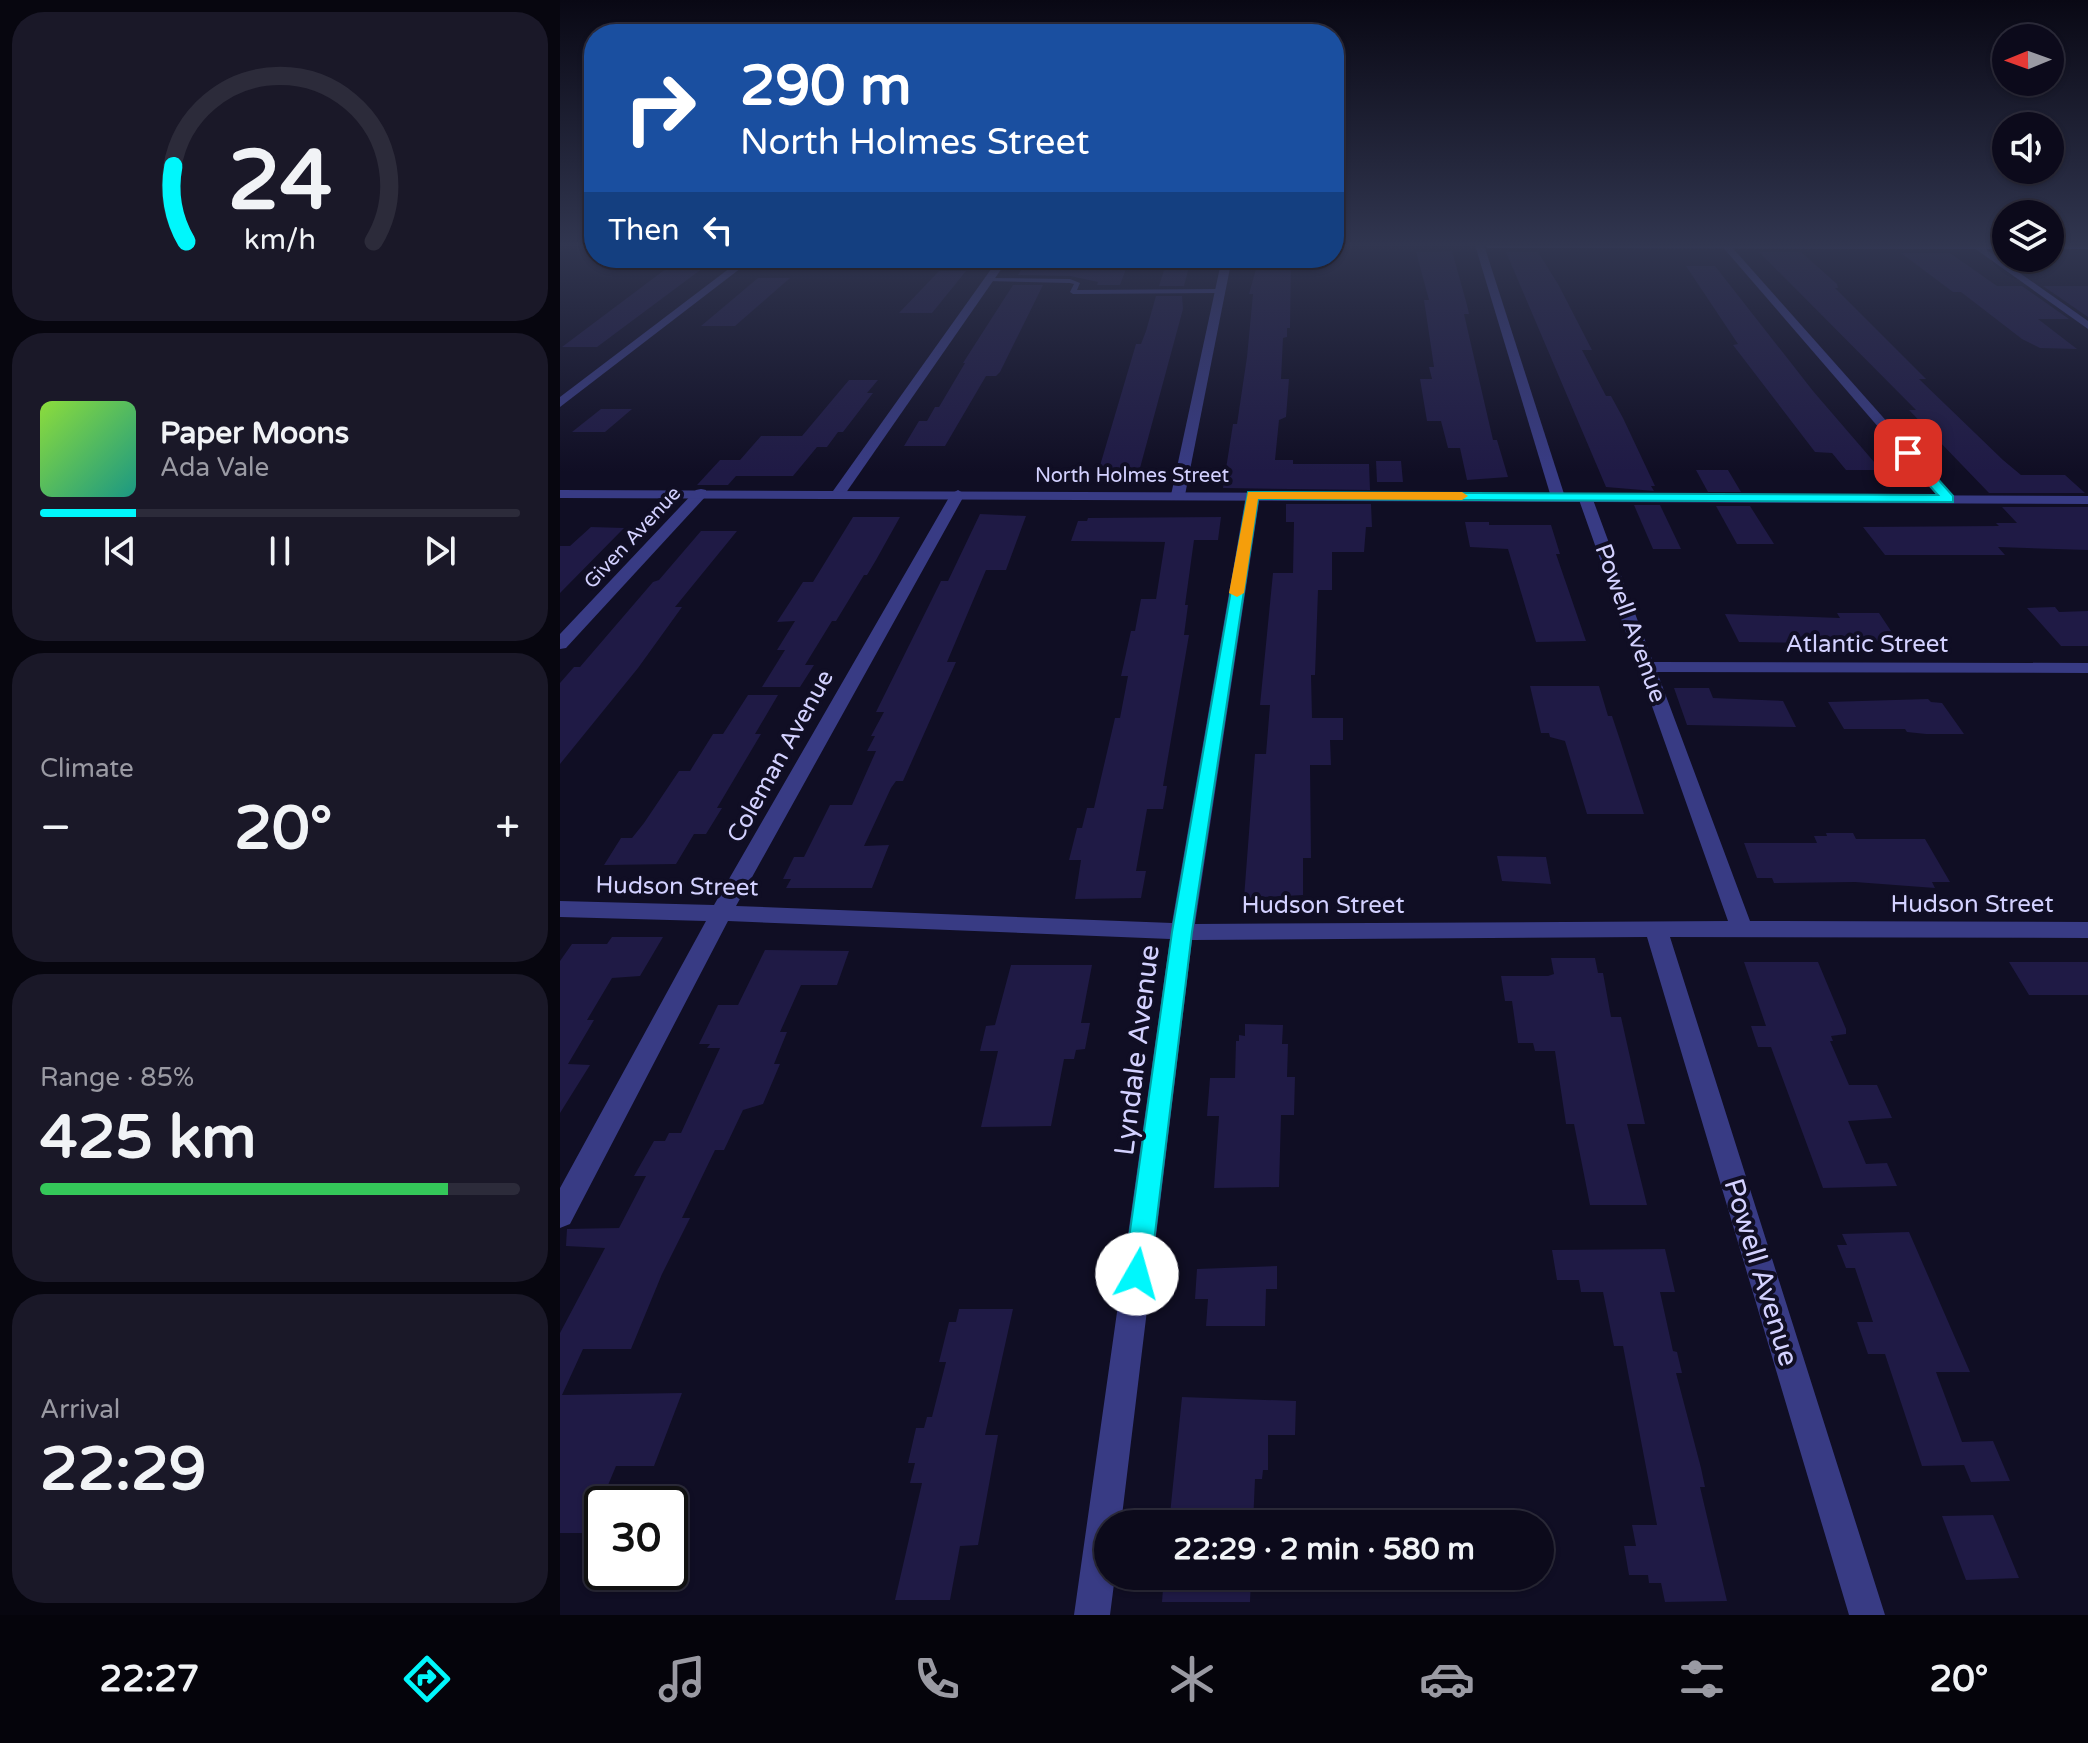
<!DOCTYPE html>
<meta charset="utf-8">
<style>
body{margin:0;font-family:"Varela Round",sans-serif;background:#1a1828;color:#f1f3f6;height:100vh;display:flex;flex-direction:column;font-size:30px;white-space:nowrap}
*{box-sizing:border-box;margin:0}
p{font-size:26px;color:#9a9aa3}
.icon{flex:none;width:44px;height:44px;fill:none;stroke:currentColor;stroke-width:2;stroke-linecap:round;stroke-linejoin:round}
.map{position:relative;flex:1;overflow:hidden}
.drawer{display:flex;flex-direction:column;gap:12px;padding:12px;background:#07060f;width:560px}
.drawer>*{flex:none}
.banner{position:absolute;left:24px;top:24px;width:760px;height:244px;border-radius:32px;box-shadow:0 2px 6px #0004,0 0 0 2px #2c2b3a;background:#1a4fa0;color:#fff;overflow:hidden}
.needle{width:52px;rotate:269deg}
.fabs{position:absolute;left:1432px;top:24px;display:grid;gap:16px}
.fabs a{display:grid;place-items:center;width:72px;height:72px;border-radius:50%;background:#0c0a1b;box-shadow:0 2px 6px #0004,0 0 0 2px #2c2b3a;font-size:40px}
.speed{position:absolute;left:24px;top:1486px;display:flex;gap:16px;font-size:40px;font-weight:700;text-align:center}
.speed>*{display:grid;place-content:center;width:104px;height:104px;border-radius:50%;background:#0c0a1b;box-shadow:0 2px 6px #0004,0 0 0 2px #2c2b3a;line-height:1}
.speed .limit{border:4px solid #111;border-radius:12px;background:#fff;color:#111}
.pin{position:absolute;display:grid;place-items:center;width:68px;height:68px;color:#fff;margin:-34px;border-radius:16px;box-shadow:0 4px 12px #0006}
.me{position:absolute;width:88px;margin:-44px;rotate:7deg;stroke-linejoin:round;filter:drop-shadow(0 0 6px #0008)}
.turn{display:flex;align-items:center;gap:28px;height:168px;padding:0 24px;font-size:36px}
.turn .icon{width:104px;height:104px;stroke-width:2.5}
.turn b{display:block;font-size:56px;line-height:68px}
.then{display:flex;align-items:center;height:76px;padding:0 24px;background:#0003;gap:16px;font-size:30px}
.big{font-size:60px;font-weight:700;line-height:1.1}
.drawer .widget{flex:1;display:flex;flex-direction:column;justify-content:center;gap:12px;min-width:0;padding:0 28px;border-radius:32px;background:#1a1828}
.drawer .dial{align-items:center;gap:0}
.dial svg{height:208px;overflow:visible;fill:none;stroke:#2c2b3a;stroke-width:7;stroke-linecap:round;text-anchor:middle}
.dial text{fill:#f1f3f6;stroke:none}
.song{display:flex;align-items:center;gap:24px}
.cover{width:96px;height:96px;border-radius:12px;background:linear-gradient(135deg,hsl(90 70% 55%),hsl(170 70% 35%))}
.played{height:8px;border-radius:4px;background:linear-gradient(90deg,#00f7fc 20%,#2c2b3a 20%)}
.keys{display:flex;justify-content:space-around;direction:ltr}
.heat{display:flex;justify-content:space-between;align-items:center;font-size:44px;direction:ltr}
.charge{height:12px;border-radius:6px;background:linear-gradient(90deg,#34c759 85%,#2c2b3a 0)}
.trip{position:absolute;left:534px;top:1510px;width:460px;height:80px;border-radius:40px;background:#0c0a1b;box-shadow:0 2px 6px #0004,0 0 0 2px #2c2b3a;font-weight:700;line-height:80px;text-align:center}
.dock{display:flex;height:128px;justify-content:space-around;align-items:center;background:#05040b;color:#9a9aa3}
.dock .icon{width:56px;height:56px}
.dock .current{color:#00f7fc}
.dock b{font-size:36px;color:#f1f3f6}
main{display:flex;flex:1;min-height:0}
.map>svg:first-child{display:block}
</style>
<main>
<section class="drawer">
<div class="widget dial"><svg viewBox="0 0 100 80">
<path d="M14 69A42 42 0 1 1 86 69"/>
<path d="M14 69A42 42 0 0 1 9 40" stroke="#00f7fc"/>
<text x="50" y="56" font-size="32" font-weight="700">24</text>
<text x="50" y="72" font-size="11">km/h</text>
</svg></div>
<div class="widget">
<div class="song"><i class="cover"></i><div><b>Paper Moons</b><p>Ada Vale</p></div></div>
<div class="played"></div>
<div class="keys"><svg class="icon" aria-label="previous" viewBox="0 0 24 24"><path d="M18 5L8 12l10 7zM5 5v14"/></svg><svg class="icon" aria-label="pause" viewBox="0 0 24 24"><path d="M8 5v14M16 5v14"/></svg><svg class="icon" aria-label="next" viewBox="0 0 24 24"><path d="M6 5l10 7-10 7zM19 5v14"/></svg></div>
</div>
<div class="widget"><p>Climate</p>
<div class="heat"><a>−</a><b class="big">20°</b><a>+</a></div>
</div>
<div class="widget"><p>Range · 85%</p><b class="big">425 km</b><div class="charge"></div></div>
<div class="widget"><p>Arrival</p><b class="big">22:29</b></div>
</section>
<div class="map">
<svg width="1528" height="1615" viewBox="0 0 1528 1615">
<rect width="100%" height="100%" fill="#100e24"/>
<g fill="#1f1a45">
<path d="M 892,251 L 907,305 L 909,314 L 904,314 L 933,440 L 937,440 L 948,477 L 907,480 L 900,448 L 888,448 L 881,421 L 867,421 L 860,379 L 872,379 L 869,367 L 874,367 L 864,300 L 869,300 L 856,252 Z"/>
<path d="M 946,252 L 978,252 L 998,284 L 1032,350 L 1022,350 L 1046,396 L 1051,396 L 1063,418 L 1095,486 L 1091,486 L 1094,491 L 1046,487 Z"/>
<path d="M 1199,252 L 1241,252 L 1277,284 L 1278,288 L 1275,288 L 1366,379 L 1359,379 L 1443,460 L 1461,475 L 1505,475 L 1525,493 L 1429,493 L 1349,410 L 1356,410 Z"/>
<path d="M 1341,253 L 1390,253 L 1437,286 L 1462,286 L 1509,319 L 1478,319 L 1517,349 L 1480,348 L 1462,339 L 1401,292 L 1393,292 Z"/>
<path d="M 476,258 L 570,258 L 560,285 L 537,285 L 538,282 L 510,276 L 458,275 L 464,265 L 472,265 Z"/>
<path d="M 115,262 L 151,262 L 37,347 L 2,347 Z"/>
<path d="M 698,262 L 731,263 L 730,328 L 727,328 L 727,337 L 723,338 L 721,379 L 729,379 L 726,417 L 719,420 L 715,460 L 733,460 L 733,464 L 809,464 L 810,490 L 663,488 L 673,424 L 677,424 L 687,357 L 693,294 L 689,294 Z"/>
<path d="M 1126,266 L 1155,266 L 1253,391 L 1321,470 L 1286,470 L 1272,453 L 1255,452 L 1173,345 L 1178,344 Z"/>
<path d="M 605,267 L 629,267 L 624,286 L 599,286 Z"/>
<path d="M 379,271 L 406,271 L 372,313 L 339,313 Z"/>
<path d="M 198,278 L 230,278 L 175,326 L 141,326 Z"/>
<path d="M 453,285 L 483,285 L 440,372 L 436,376 L 426,376 L 385,446 L 344,446 L 359,421 L 367,421 L 375,407 L 379,407 L 405,363 L 403,363 Z"/>
<path d="M 1483,286 L 1528,286 L 1528,317 Z"/>
<path d="M 596,296 L 622,296 L 623,309 L 580,468 L 539,469 L 576,344 L 581,344 L 586,331 Z"/>
<path d="M 289,380 L 318,380 L 307,393 L 313,393 L 283,432 L 278,432 L 267,447 L 257,447 L 233,476 L 176,476 L 168,485 L 137,485 L 160,460 L 180,460 L 201,436 L 242,436 Z"/>
<path d="M 41,409 L 72,409 L 45,432 L 12,432 Z"/>
<path d="M 816,461 L 841,461 L 843,482 L 817,482 Z"/>
<path d="M 1136,470 L 1168,470 L 1181,492 L 1148,492 Z"/>
<path d="M 726,504 L 811,504 L 812,527 L 806,527 L 804,552 L 772,552 L 772,590 L 758,590 L 755,675 L 751,675 L 752,718 L 783,718 L 783,740 L 770,740 L 771,765 L 750,765 L 751,858 L 743,858 L 743,895 L 684,898 L 695,754 L 706,754 L 710,705 L 700,705 L 713,573 L 733,573 L 734,522 L 726,522 Z"/>
<path d="M 1074,505 L 1100,505 L 1121,549 L 1093,549 Z"/>
<path d="M 1156,506 L 1190,506 L 1214,544 L 1177,544 Z"/>
<path d="M 1442,507 L 1528,507 L 1528,550 L 1438,547 L 1445,555 L 1325,555 L 1303,527 L 1439,526 L 1436,523 L 1457,523 Z"/>
<path d="M 420,514 L 466,516 L 446,570 L 426,570 L 387,662 L 396,662 L 343,781 L 336,781 L 331,788 L 304,846 L 329,845 L 312,888 L 226,888 L 231,879 L 223,879 L 234,857 L 244,857 L 270,805 L 292,805 L 316,751 L 307,751 L 315,736 L 311,736 L 324,712 L 316,712 L 381,581 L 388,581 Z"/>
<path d="M 293,517 L 340,517 L 316,560 L 307,575 L 304,575 L 276,621 L 272,621 L 245,665 L 254,665 L 240,687 L 202,687 L 225,650 L 217,650 L 235,621 L 217,622 L 243,582 L 253,582 Z"/>
<path d="M 661,517 L 658,540 L 634,540 L 625,605 L 628,605 L 624,635 L 629,635 L 603,786 L 607,786 L 603,809 L 587,809 L 576,871 L 586,871 L 581,898 L 515,899 L 521,860 L 509,860 L 517,828 L 522,828 L 527,808 L 534,808 L 555,718 L 560,718 L 568,676 L 561,676 L 571,631 L 575,631 L 581,599 L 596,599 L 605,542 L 511,541 L 518,521 L 527,521 L 528,518 Z"/>
<path d="M 905,522 L 929,522 L 929,525 L 991,525 L 1000,554 L 996,554 L 1026,641 L 976,642 L 948,549 L 910,547 Z"/>
<path d="M 31,527 L 64,528 L 0,593 L 0,546 L 10,546 Z"/>
<path d="M 141,531 L 177,531 L 115,607 L 122,607 L 78,668 L 0,764 L 0,683 L 14,667 L 20,667 L 93,582 L 99,580 Z"/>
<path d="M 1495,607 L 1499,612 L 1528,611 L 1528,646 L 1501,646 L 1467,608 Z"/>
<path d="M 1277,613 L 1319,613 L 1335,637 L 1324,637 L 1326,641 L 1271,640 L 1272,643 L 1179,642 L 1165,614 L 1280,618 Z"/>
<path d="M 970,686 L 1039,686 L 1048,716 L 1052,716 L 1061,743 L 1084,814 L 1027,814 L 1005,741 L 990,737 L 989,733 L 981,733 Z"/>
<path d="M 1114,688 L 1149,688 L 1153,698 L 1223,701 L 1236,727 L 1127,725 Z"/>
<path d="M 188,695 L 218,695 L 195,734 L 201,734 L 157,808 L 162,808 L 146,834 L 134,834 L 116,864 L 44,865 L 61,838 L 72,838 L 84,823 L 119,771 L 130,771 L 153,734 L 163,734 Z"/>
<path d="M 1368,699 L 1371,702 L 1382,703 L 1404,734 L 1366,734 L 1347,732 L 1345,729 L 1284,729 L 1268,702 Z"/>
<path d="M 1266,833 L 1293,833 L 1296,839 L 1365,839 L 1390,882 L 1372,882 L 1375,888 L 1295,882 L 1214,883 L 1212,878 L 1197,878 L 1184,843 L 1257,843 L 1254,836 L 1267,836 Z"/>
<path d="M 937,856 L 986,857 L 991,884 L 942,881 Z"/>
<path d="M 52,937 L 103,937 L 80,976 L 52,978 L 27,1020 L 34,1020 L 8,1064 L 30,1065 L 0,1113 L 0,961 L 12,944 L 47,944 Z"/>
<path d="M 205,950 L 289,951 L 277,985 L 241,985 L 220,1032 L 227,1032 L 214,1064 L 220,1064 L 203,1104 L 183,1110 L 164,1150 L 155,1150 L 122,1218 L 130,1218 L 102,1274 L 71,1349 L 23,1349 L 2,1395 L 122,1393 L 94,1466 L 56,1466 L 28,1533 L 0,1533 L 0,1333 L 45,1248 L 6,1246 L 7,1229 L 59,1228 L 86,1176 L 74,1176 L 94,1141 L 105,1141 L 109,1133 L 121,1133 L 160,1048 L 147,1048 L 150,1044 L 139,1044 L 158,1005 L 178,1005 Z"/>
<path d="M 991,958 L 1035,958 L 1038,973 L 1043,973 L 1051,1017 L 1061,1017 L 1085,1124 L 1067,1124 L 1087,1205 L 1030,1205 L 1014,1124 L 1006,1124 L 995,1051 L 975,1051 L 973,1043 L 958,1043 L 952,1001 L 945,1001 L 941,976 L 988,976 L 994,974 Z"/>
<path d="M 1184,962 L 1258,962 L 1286,1029 L 1286,1034 L 1271,1036 L 1273,1041 L 1270,1041 L 1289,1085 L 1317,1085 L 1332,1118 L 1288,1121 L 1306,1164 L 1327,1163 L 1337,1186 L 1263,1188 L 1211,1047 L 1198,1047 L 1191,1026 L 1206,1026 Z"/>
<path d="M 1449,962 L 1528,962 L 1528,995 L 1469,995 Z"/>
<path d="M 451,965 L 532,965 L 521,1023 L 530,1023 L 525,1049 L 516,1050 L 514,1059 L 504,1059 L 491,1126 L 421,1127 L 438,1051 L 420,1051 L 426,1026 L 435,1025 Z"/>
<path d="M 685,1024 L 723,1025 L 722,1044 L 728,1044 L 727,1077 L 735,1077 L 734,1115 L 721,1115 L 719,1187 L 654,1188 L 659,1116 L 647,1116 L 650,1078 L 675,1078 L 676,1041 L 679,1041 L 679,1035 L 685,1036 Z"/>
<path d="M 1349,1232 L 1410,1372 L 1376,1372 L 1402,1442 L 1433,1441 L 1450,1481 L 1411,1482 L 1404,1465 L 1362,1466 L 1325,1354 L 1308,1354 L 1297,1322 L 1313,1322 L 1295,1268 L 1286,1268 L 1277,1245 L 1287,1245 L 1282,1234 Z"/>
<path d="M 1105,1249 L 1115,1292 L 1100,1292 L 1113,1351 L 1117,1352 L 1122,1373 L 1116,1373 L 1141,1468 L 1145,1487 L 1140,1487 L 1167,1601 L 1105,1602 L 1101,1583 L 1089,1583 L 1088,1575 L 1069,1575 L 1064,1546 L 1076,1546 L 1072,1525 L 1097,1525 L 1063,1346 L 1054,1346 L 1043,1292 L 1021,1292 L 1019,1280 L 997,1280 L 992,1250 Z"/>
<path d="M 717,1266 L 717,1289 L 706,1289 L 705,1326 L 646,1326 L 648,1299 L 635,1299 L 637,1269 Z"/>
<path d="M 399,1309 L 453,1309 L 425,1435 L 438,1435 L 418,1545 L 400,1546 L 390,1600 L 335,1600 L 362,1483 L 350,1483 L 355,1463 L 348,1463 L 356,1428 L 364,1428 L 367,1417 L 372,1417 L 386,1362 L 379,1362 L 389,1322 L 396,1322 Z"/>
<path d="M 622,1397 L 736,1401 L 735,1435 L 708,1435 L 708,1470 L 703,1470 L 702,1479 L 695,1479 L 693,1524 L 609,1524 Z"/>
<path d="M 1433,1515 L 1459,1578 L 1406,1580 L 1382,1516 Z"/>
<path d="M 604,1576 L 691,1576 L 690,1602 L 602,1602 Z"/>
</g>
<g fill="none" stroke-linecap="round" stroke-linejoin="round">
<path fill="#383b84" fill-rule="evenodd" d="M 429,278 L 510,279 L 520,283 L 517,290 L 660,289 L 663,291 L 660,293 L 513,294 L 510,292 L 514,284 L 510,283 L 427,281 Z"/>
<g fill="#383b84" fill-rule="evenodd">
<path d="M 915,245 L 924,245 L 1005,497 L 1003,500 L 991,497 Z"/>
<path d="M 1161,245 L 1170,245 L 1393,496 L 1393,502 L 1383,502 Z"/>
<path d="M 183,258 L 194,258 L 0,407 L 0,397 Z"/>
<path d="M 439,258 L 449,258 L 283,497 L 273,497 L 273,491 Z"/>
<path d="M 662,258 L 672,258 L 625,495 L 618,499 L 611,495 Z"/>
<path d="M 141,489 L 146,490 L 146,496 L 6,648 L 0,649 L 0,634 L 136,490 Z"/>
<path d="M 398,490 L 405,494 L 176,906 L 612,923 L 686,495 L 693,491 L 700,495 L 635,924 L 1168,921 L 1018,497 L 1020,494 L 1032,497 L 1093,662 L 1528,663 L 1528,673 L 1097,672 L 1190,921 L 1528,922 L 1528,938 L 1110,937 L 1325,1615 L 1289,1615 L 1087,937 L 632,940 L 561,1524 L 548,1524 L 548,1576 L 555,1576 L 550,1615 L 514,1615 L 610,939 L 168,921 L 10,1224 L 0,1228 L 0,1188 L 146,921 L 0,917 L 0,901 L 154,905 L 391,494 Z"/>
</g>
<g fill="#383b84" fill-rule="evenodd">
<path d="M 1410,245 L 1420,245 L 1528,321 L 1528,329 Z"/>
<path d="M 0,490 L 1528,496 L 1528,504 L 0,498 Z"/>
</g>
<g fill="#6870ff" fill-rule="evenodd">
<path d="M 924,245 L 1446,245 L 1446,249 L 928,248 Z"/>
<rect x="1490" y="245" width="38" height="4"/>
</g>
</g>
<linearGradient id="sky" x2="0" y2="1"><stop stop-color="#090814"/><stop offset="0.52" stop-color="#313650"/><stop offset="1" stop-color="#313650" stop-opacity="0"/></linearGradient>
<rect width="1528" height="472" fill="url(#sky)"/>
<path fill="#00f7fc" stroke="#00a1a4" stroke-width="2" d="M 1343,450 L 1352,450 L 1393,496 L 1393,502 L 698,499 L 632,932 L 590,1274 L 586,1283 L 577,1286 L 568,1283 L 564,1274 L 612,932 L 688,492 L 1378,495 L 1343,456 Z"/>
<path fill="#f59e0b" d="M 688,492 L 902,492 L 908,496 L 902,500 L 698,499 L 684,593 L 677,597 L 669,593 Z"/>
<g text-anchor="middle" stroke-width="8" stroke-linejoin="round" paint-order="stroke">
<g font-size="20" fill="#d3d1ff" stroke="#100e24">
<text x="572" y="482">North Holmes Street</text>
<text transform="translate(72 537) rotate(-47)" y="7">Given Avenue</text>
</g>
<g font-size="24" fill="#d3d1ff" stroke="#100e24">
<text transform="translate(1071 623) rotate(70)" y="8">Powell Avenue</text>
<text x="1307" y="652">Atlantic Street</text>
<text transform="translate(220 756) rotate(-61)" y="8">Coleman Avenue</text>
<text transform="translate(117 886) rotate(1)" y="8">Hudson Street</text>
<text x="1412" y="912">Hudson Street</text>
<text x="763" y="913">Hudson Street</text>
</g>
<g font-size="28" fill="#d3d1ff" stroke="#100e24">
<text transform="translate(576 1050) rotate(-83)" y="10">Lyndale Avenue</text>
<text transform="translate(1202 1272) rotate(73)" y="10">Powell Avenue</text>
</g>
</g>
</svg>
<div class="fabs">
<a><svg class="needle" viewBox="-14 -14 28 28"><path d="M0-13l5 13h-10z" fill="#e53935"/><path d="M0 13l5-13h-10z" fill="#9a9aa3"/></svg></a>
<a><svg class="icon" aria-label="sound" viewBox="0 0 24 24"><path d="M4 9h4l5-4v14l-5-4H4zM17 9q2 3 0 6"/></svg></a>
<a><svg class="icon" aria-label="layers" viewBox="0 0 24 24"><path d="M12 4l9 5-9 5-9-5zM3 14l9 5 9-5"/></svg></a>
</div>
<div class="speed"><div class="limit">30</div></div>
<div class="pin" style="left:1348px;top:453px;background:#d93025"><svg class="icon" aria-label="arrive" viewBox="0 0 24 24"><path d="M6 21V4h12l-3 4 3 4H6"/></svg></div>
<svg class="me" style="left:577px;top:1274px" viewBox="-20 -20 40 40"><circle r="19" fill="#fff"/><path d="M0-13L10 11 0 6-10 11z" fill="#00f7fc"/></svg>
<div class="trip">22:29 · 2 min · 580 m</div>
<div class="banner">
<div class="turn"><svg class="icon" aria-label="right" viewBox="0 0 24 24"><path d="M7 20v-9h11M14 6l5 5-5 5"/></svg><div><b>290 m</b>North Holmes Street</div></div>
<div class="then">Then<svg class="icon" aria-label="left" viewBox="0 0 24 24"><path d="M17 20v-9H6M10 6l-5 5 5 5"/></svg></div>
</div>
</div>
</main>
<nav class="dock">
<b>22:27</b>
<svg class="icon current" aria-label="directions" viewBox="0 0 24 24"><path d="M12 3l9 9-9 9-9-9zM9 14v-3h6M13 9l2 2-2 2"/></svg>
<svg class="icon" aria-label="music" viewBox="0 0 24 24"><path d="M9 18V5l10-2v13"/><circle cx="6" cy="18" r="3"/><circle cx="16" cy="16" r="3"/></svg>
<svg class="icon" aria-label="phone" viewBox="0 0 24 24"><path d="M5 4h4l2 5-3 2q2 4 5 5l2-3 5 2v4C11 20 4 13 5 4z"/></svg>
<svg class="icon" aria-label="climate" viewBox="0 0 24 24"><path d="M12 3v18M4 7l16 10M4 17L20 7"/></svg>
<svg class="icon" aria-label="car" viewBox="0 0 24 24"><path d="M5 17H2v-5l4-1 3-4h7l3 4 3 1v5h-3M9 17h6M6 11h13"/><circle cx="7" cy="17" r="2"/><circle cx="17" cy="17" r="2"/></svg>
<svg class="icon" aria-label="filters" viewBox="0 0 24 24"><path d="M4 7h16M4 17h16"/><circle cx="9" cy="7" r="2"/><circle cx="15" cy="17" r="2"/></svg>
<b>20°</b>
</nav>
